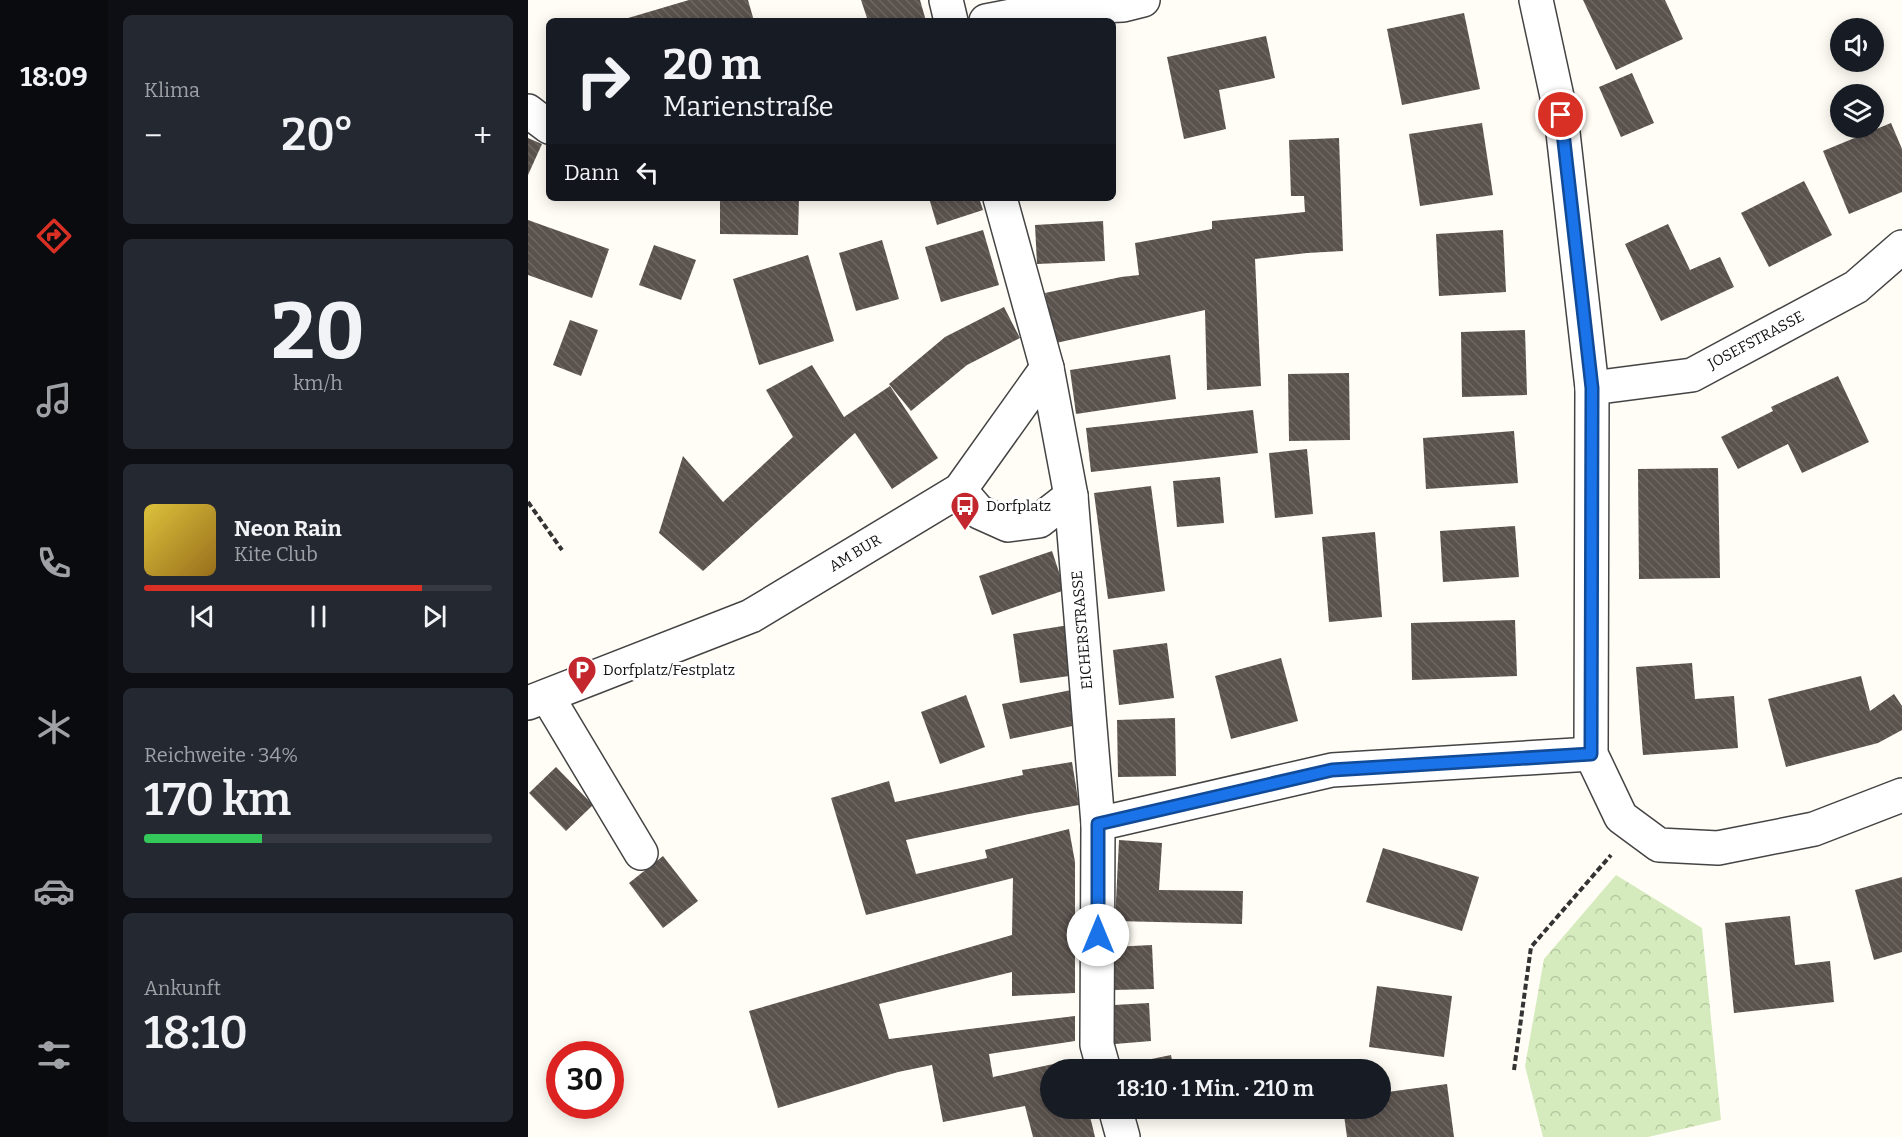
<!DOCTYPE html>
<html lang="de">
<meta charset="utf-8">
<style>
body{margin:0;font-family:Bitter,serif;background:#242831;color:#f1f3f6;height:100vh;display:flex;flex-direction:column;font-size:22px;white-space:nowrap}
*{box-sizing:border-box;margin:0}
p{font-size:20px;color:#9ea1a6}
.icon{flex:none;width:33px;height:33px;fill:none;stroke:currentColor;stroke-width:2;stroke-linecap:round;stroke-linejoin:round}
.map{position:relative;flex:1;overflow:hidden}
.drawer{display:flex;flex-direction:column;gap:15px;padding:15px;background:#0d0f14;width:420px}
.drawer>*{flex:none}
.hud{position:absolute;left:18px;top:18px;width:570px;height:183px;border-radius:9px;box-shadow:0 3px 15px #0003;background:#171b24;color:#f1f3f6;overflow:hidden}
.controls{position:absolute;left:1302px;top:18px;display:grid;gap:12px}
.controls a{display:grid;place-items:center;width:54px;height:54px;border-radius:50%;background:#171b24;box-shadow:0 3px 15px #0003;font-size:30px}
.speed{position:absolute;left:18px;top:1041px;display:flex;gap:12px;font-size:30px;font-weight:700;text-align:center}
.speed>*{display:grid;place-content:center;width:78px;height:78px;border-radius:50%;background:#171b24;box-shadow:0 3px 15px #0003;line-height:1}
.speed .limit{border:9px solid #d22;background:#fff;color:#111}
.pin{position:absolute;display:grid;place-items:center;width:51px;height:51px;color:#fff;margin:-26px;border:3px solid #fff;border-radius:50%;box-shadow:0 2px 6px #0007}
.me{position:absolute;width:66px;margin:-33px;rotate:0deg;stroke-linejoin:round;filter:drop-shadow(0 0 4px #0008)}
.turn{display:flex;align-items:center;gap:21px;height:126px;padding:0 18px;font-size:27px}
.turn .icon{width:78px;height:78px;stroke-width:2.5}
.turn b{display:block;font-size:42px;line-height:51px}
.then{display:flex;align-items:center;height:57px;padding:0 18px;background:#0003;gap:12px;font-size:22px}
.big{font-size:45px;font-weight:600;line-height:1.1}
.drawer .tile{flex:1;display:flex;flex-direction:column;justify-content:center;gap:9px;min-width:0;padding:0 21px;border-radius:9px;background:#242831}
.drawer .dial{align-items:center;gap:0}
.dial b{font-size:78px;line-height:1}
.song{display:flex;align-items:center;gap:18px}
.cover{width:72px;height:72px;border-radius:9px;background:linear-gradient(135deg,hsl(50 70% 55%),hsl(40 70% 35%))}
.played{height:6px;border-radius:3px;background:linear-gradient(90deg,#d93025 80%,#363941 80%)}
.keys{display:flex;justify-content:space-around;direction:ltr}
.heat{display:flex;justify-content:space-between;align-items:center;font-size:33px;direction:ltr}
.charge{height:9px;border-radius:4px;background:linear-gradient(90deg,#34c759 34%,#363941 0)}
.trip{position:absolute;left:512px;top:1059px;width:351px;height:60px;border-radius:30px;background:#171b24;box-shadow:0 3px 15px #0003;font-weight:600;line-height:60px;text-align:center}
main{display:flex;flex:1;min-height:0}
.tabs{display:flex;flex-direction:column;width:108px;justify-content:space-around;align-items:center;background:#090b0e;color:#9ea1a6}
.tabs .icon{width:42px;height:42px}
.tabs .selected{color:#d93025}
.tabs b{font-size:27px;color:#f1f3f6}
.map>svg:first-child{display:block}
</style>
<main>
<nav class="tabs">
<b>18:09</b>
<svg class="icon selected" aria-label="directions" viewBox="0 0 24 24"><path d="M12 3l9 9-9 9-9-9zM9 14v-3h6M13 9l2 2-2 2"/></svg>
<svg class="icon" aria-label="music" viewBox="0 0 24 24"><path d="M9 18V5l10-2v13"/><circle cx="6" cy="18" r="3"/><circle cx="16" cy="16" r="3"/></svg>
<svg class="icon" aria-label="phone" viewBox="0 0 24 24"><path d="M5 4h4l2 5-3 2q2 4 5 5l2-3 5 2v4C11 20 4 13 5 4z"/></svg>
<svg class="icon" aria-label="climate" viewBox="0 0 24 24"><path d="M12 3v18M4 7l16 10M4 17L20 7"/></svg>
<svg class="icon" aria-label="car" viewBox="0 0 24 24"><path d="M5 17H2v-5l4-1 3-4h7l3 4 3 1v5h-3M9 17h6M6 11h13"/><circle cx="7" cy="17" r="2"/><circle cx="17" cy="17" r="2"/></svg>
<svg class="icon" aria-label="filters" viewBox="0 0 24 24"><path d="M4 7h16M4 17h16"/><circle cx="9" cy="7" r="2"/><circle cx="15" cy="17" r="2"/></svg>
</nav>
<section class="drawer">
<div class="tile"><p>Klima</p>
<div class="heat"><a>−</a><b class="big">20°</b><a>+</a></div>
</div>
<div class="tile dial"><b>20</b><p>km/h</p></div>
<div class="tile">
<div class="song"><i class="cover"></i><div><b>Neon Rain</b><p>Kite Club</p></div></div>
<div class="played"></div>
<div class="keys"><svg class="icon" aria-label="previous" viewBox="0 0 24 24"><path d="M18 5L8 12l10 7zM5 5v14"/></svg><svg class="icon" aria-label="pause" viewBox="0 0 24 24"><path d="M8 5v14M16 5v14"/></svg><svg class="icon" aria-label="next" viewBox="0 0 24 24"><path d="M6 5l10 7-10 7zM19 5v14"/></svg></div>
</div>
<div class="tile"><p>Reichweite · 34%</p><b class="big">170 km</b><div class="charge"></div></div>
<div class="tile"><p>Ankunft</p><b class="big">18:10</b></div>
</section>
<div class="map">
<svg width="1374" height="1137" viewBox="0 0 1374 1137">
<defs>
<pattern id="park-crowns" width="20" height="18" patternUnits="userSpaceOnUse" patternTransform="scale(1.5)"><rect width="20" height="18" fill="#d5ebbd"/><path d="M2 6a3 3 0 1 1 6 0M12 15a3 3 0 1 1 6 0" fill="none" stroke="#b6c8a1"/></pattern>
<pattern id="building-back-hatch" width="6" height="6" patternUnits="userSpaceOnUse" patternTransform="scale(1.5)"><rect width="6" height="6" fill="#5a524d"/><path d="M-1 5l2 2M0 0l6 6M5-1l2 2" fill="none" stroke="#6d6662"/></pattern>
</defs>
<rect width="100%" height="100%" fill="#fffdf5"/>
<path fill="url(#park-crowns)" d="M 1088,875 L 1174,928 L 1193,1120 L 1120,1137 L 1015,1137 L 997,1066 L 1016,959 Z"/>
<g fill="url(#building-back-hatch)">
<path d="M 161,0 L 220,0 L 226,21 L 90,21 Z"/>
<path d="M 333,0 L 392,0 L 398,21 L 340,21 Z"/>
<path d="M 1055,0 L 1137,0 L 1155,39 L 1088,70 Z"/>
<path d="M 936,13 L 952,89 L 874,105 L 859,29 Z"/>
<path d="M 738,36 L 747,78 L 691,90 L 698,129 L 656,139 L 639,57 Z"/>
<path d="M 1104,73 L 1126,123 L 1093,137 L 1071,87 Z"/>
<path d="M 954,123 L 965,195 L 892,206 L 881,134 Z"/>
<path d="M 1363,123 L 1374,149 L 1374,192 L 1321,214 L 1295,151 Z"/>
<path d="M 0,138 L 14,144 L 0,175 Z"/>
<path d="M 811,138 L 815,251 L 779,253 L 727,259 L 733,386 L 679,390 L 677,310 L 528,343 L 517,293 L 593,277 L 611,275 L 607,243 L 684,229 L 684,221 L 777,212 L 776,196 L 763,196 L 761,140 Z"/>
<path d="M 1276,181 L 1304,235 L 1241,267 L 1213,213 Z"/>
<path d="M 192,198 L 271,198 L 270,235 L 192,234 Z"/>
<path d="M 401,198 L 451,198 L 455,210 L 409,225 Z"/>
<path d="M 0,220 L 81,249 L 64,298 L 0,275 Z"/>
<path d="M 575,221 L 577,261 L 509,264 L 507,225 Z"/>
<path d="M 1140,224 L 1162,270 L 1192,257 L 1206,287 L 1133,321 L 1097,244 Z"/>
<path d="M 455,230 L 471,285 L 413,302 L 397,247 Z"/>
<path d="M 975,230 L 978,292 L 911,296 L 908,234 Z"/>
<path d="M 354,240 L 371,299 L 328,311 L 311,253 Z"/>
<path d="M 126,245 L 168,260 L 153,300 L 111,285 Z"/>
<path d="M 280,255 L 306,341 L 231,365 L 205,279 Z"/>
<path d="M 476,307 L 492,338 L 439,365 L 383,411 L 361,384 L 417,337 Z"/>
<path d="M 42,320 L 70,330 L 53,376 L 25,365 Z"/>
<path d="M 997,330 L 999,395 L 934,397 L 933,332 Z"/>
<path d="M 642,355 L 648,399 L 548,414 L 542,370 Z"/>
<path d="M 284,365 L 316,417 L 362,386 L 410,458 L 364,489 L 327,433 L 175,571 L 131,533 L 155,456 L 195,502 L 265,437 L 238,390 Z"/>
<path d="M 821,373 L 822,440 L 761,441 L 760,374 Z"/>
<path d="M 1310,376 L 1341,442 L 1274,473 L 1260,444 L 1210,469 L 1193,437 L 1245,411 L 1243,407 Z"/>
<path d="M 725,410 L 730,453 L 563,472 L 558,428 Z"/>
<path d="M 986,431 L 990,483 L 898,489 L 895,438 Z"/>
<path d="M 779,449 L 785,514 L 747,518 L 741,453 Z"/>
<path d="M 1190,468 L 1192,578 L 1111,579 L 1110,469 Z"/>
<path d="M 692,477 L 696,523 L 649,527 L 645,481 Z"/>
<path d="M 623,486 L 637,591 L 580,599 L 566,493 Z"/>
<path d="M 987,526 L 991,577 L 915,582 L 912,531 Z"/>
<path d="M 847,532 L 854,617 L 801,622 L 794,537 Z"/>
<path d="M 524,551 L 537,590 L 464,615 L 451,576 Z"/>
<path d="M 987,620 L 989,676 L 884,680 L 883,623 Z"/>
<path d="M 541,625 L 548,675 L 492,683 L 485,634 Z"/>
<path d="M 639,643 L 646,698 L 591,705 L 585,650 Z"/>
<path d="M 753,658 L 770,721 L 703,739 L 687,676 Z"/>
<path d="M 1164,663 L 1167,699 L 1206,696 L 1210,748 L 1115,755 L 1108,667 Z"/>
<path d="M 1333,676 L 1342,711 L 1366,694 L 1374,706 L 1374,730 L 1350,743 L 1258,767 L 1240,699 Z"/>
<path d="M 548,689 L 554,724 L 482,739 L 474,704 Z"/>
<path d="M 438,695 L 457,747 L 412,764 L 393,712 Z"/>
<path d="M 647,718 L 648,776 L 590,777 L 589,720 Z"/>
<path d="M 544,762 L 551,805 L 501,814 L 378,840 L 388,874 L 459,858 L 457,850 L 541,829 L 547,862 L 547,993 L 484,996 L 484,972 L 351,1004 L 361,1039 L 547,1016 L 547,1041 L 461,1054 L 465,1077 L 549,1059 L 551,1070 L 522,1070 L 522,1108 L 560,1108 L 567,1137 L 505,1137 L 497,1106 L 415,1122 L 404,1065 L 370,1072 L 250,1108 L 221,1011 L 484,935 L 485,878 L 338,915 L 303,798 L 361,781 L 367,802 L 495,775 L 494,770 Z"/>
<path d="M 28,767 L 65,805 L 38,831 L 1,793 Z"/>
<path d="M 591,840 L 634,843 L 631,890 L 715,891 L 714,924 L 587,921 Z"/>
<path d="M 855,848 L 951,877 L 934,931 L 838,902 Z"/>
<path d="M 135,856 L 170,901 L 135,928 L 101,883 Z"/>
<path d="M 1374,877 L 1374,952 L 1346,960 L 1327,890 Z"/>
<path d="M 1262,916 L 1267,965 L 1302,961 L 1306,1002 L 1206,1013 L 1197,923 Z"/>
<path d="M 624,945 L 626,989 L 585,990 L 584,947 Z"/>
<path d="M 849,986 L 924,996 L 916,1057 L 841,1047 Z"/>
<path d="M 621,1003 L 623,1041 L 587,1044 L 586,1005 Z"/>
<path d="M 643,1055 L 646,1070 L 595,1070 L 594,1065 Z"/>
<path d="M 919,1084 L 926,1137 L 819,1137 L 815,1108 L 852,1108 L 852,1093 Z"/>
</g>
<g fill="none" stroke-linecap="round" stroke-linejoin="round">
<g stroke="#444" stroke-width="36">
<g id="minor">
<path d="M 418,0 L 423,21"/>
<path d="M 1008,0 L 1033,115 L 1064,388 L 1063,754 L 1093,817 L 1131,845 L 1190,848 L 1286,829 L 1374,795"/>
<path d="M 458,21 L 524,8 L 595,5 L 615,0"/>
<path d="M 0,111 L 21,127"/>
<path d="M 472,198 L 519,368 L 543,496 L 570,824 L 569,1045 L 576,1070"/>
<path d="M 1064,388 L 1164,375 L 1328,287 L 1374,247"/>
<path d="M 432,490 L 451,512 L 480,525 L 511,521 L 543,496"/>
<path d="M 19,696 L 113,853"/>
<path d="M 0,703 L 223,616 L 432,490 L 519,368"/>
<path d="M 570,824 L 804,770 L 1063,754"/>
<path d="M 587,1108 L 595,1137"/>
</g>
</g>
<g stroke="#333" stroke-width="4" stroke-dasharray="6 3" stroke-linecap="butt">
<path d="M 0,502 L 34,550"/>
<path d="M 986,1070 L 1003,947 L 1083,855"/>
</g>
<use href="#minor" stroke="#fff" stroke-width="33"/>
</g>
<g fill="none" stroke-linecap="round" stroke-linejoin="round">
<g stroke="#114b97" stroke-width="15">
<path id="route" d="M 570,935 L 570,824 L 804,770 L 1063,754 L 1064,388 L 1033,115"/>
</g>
<use href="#route" stroke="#1a73e8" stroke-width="10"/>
</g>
<defs>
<g id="bus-pin" transform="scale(1.5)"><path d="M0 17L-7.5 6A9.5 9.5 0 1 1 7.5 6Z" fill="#c4262e" stroke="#fff"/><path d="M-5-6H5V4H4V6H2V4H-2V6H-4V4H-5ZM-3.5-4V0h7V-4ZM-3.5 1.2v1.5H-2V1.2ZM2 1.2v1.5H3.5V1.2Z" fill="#fff"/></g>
<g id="parking-pin" transform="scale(1.5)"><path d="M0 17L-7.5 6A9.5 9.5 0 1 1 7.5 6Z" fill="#c4262e" stroke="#fff"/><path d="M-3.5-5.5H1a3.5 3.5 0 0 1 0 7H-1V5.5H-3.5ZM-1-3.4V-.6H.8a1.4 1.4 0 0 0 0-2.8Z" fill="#fff"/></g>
</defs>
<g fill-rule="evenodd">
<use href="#bus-pin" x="437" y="506"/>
<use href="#parking-pin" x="54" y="670"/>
</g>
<g text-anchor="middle" stroke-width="6" stroke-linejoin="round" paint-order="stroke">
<g font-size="15" fill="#111" stroke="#fff">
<text transform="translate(1228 340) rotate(-28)" y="5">JOSEFSTRASSE</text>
<text transform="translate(327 553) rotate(-31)" y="5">AM BUR</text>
<text transform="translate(554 630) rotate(-95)" y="5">EICHERSTRASSE</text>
</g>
<g font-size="15" fill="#111" stroke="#fff" text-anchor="start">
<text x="458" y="511">Dorfplatz</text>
<text x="75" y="675">Dorfplatz/Festplatz</text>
</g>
</g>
</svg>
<div class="controls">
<a><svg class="icon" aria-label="sound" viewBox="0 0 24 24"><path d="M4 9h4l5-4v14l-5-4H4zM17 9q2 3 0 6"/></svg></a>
<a><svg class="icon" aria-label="layers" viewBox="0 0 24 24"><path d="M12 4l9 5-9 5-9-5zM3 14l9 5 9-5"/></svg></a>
</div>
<div class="speed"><div class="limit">30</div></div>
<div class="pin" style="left:1033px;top:115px;background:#d93025"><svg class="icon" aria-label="arrive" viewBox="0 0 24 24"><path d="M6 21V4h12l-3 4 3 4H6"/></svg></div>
<svg class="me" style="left:570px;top:935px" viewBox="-20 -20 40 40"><circle r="19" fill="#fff"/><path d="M0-13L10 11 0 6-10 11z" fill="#1a73e8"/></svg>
<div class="trip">18:10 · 1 Min. · 210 m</div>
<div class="hud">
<div class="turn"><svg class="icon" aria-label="right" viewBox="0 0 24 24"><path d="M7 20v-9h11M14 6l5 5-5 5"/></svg><div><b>20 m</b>Marienstraße</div></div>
<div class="then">Dann<svg class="icon" aria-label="left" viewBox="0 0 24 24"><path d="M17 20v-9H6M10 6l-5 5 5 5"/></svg></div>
</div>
</div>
</main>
